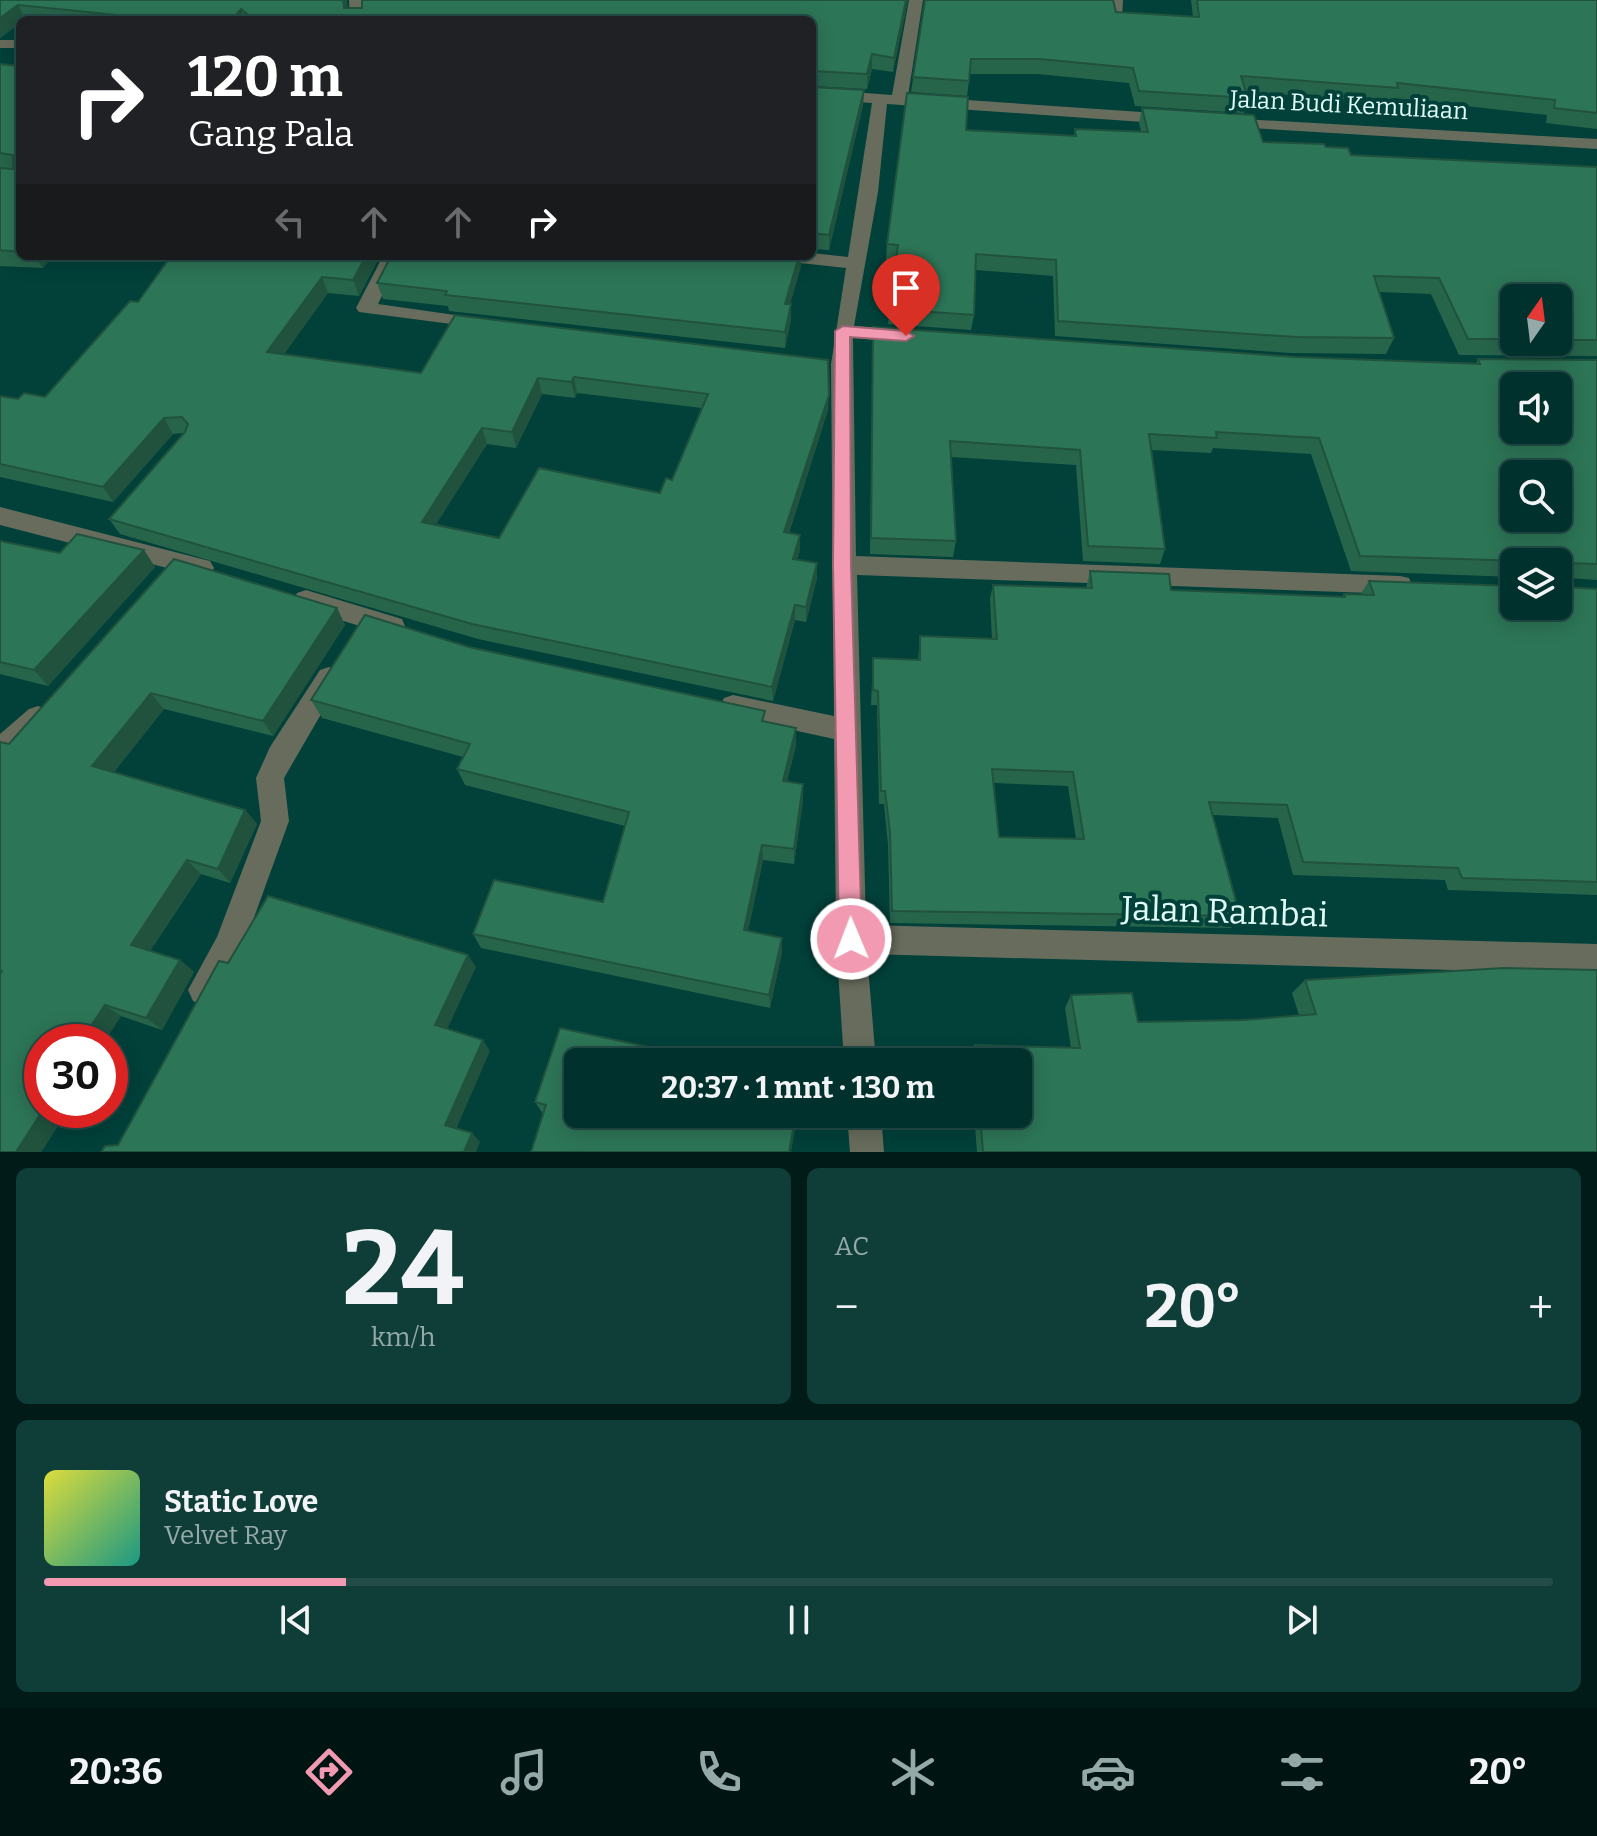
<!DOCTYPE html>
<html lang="id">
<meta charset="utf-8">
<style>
body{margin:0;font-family:Bitter,serif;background:#0f3d38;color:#f1f3f6;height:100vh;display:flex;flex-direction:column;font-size:30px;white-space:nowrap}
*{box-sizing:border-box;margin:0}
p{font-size:26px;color:#96a9a9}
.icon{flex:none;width:44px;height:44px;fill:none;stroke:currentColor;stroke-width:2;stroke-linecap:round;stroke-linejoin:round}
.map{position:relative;height:1152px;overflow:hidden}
.side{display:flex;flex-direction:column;gap:16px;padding:16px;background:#011b18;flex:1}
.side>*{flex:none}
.top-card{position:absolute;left:16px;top:16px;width:800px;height:244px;border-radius:12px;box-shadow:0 4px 20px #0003,0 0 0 2px #234c48;background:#202124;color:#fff;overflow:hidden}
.needle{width:52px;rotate:14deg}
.controls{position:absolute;left:1500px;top:284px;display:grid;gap:16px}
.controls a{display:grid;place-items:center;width:72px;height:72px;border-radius:12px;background:#01312c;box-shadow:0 4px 20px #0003,0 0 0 2px #234c48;font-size:40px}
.speed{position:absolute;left:24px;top:1024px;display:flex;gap:16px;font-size:40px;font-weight:700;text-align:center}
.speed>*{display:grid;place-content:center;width:104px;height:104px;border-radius:50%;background:#01312c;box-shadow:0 4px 20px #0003,0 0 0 2px #234c48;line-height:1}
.speed .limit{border:12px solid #d22;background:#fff;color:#111}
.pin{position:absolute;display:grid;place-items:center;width:68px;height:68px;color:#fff;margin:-82px -34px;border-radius:50% 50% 50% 0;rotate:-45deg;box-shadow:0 0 8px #0007}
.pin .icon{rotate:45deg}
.me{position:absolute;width:88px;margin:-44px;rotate:359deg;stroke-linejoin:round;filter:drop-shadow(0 0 6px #0008)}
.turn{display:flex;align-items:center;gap:28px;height:168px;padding:0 40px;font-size:36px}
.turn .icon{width:104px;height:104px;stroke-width:2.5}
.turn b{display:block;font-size:56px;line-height:68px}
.lanes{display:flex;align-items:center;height:76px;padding:0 40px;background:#0003;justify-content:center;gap:40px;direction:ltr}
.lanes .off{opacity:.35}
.big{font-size:60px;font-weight:700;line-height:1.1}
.side .card{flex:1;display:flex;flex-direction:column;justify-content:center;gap:12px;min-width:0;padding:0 28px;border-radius:12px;background:#0f3d38}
.side .dial{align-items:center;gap:0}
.dial b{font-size:104px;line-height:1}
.song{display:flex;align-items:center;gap:24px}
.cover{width:96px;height:96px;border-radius:12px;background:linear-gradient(135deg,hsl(60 70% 55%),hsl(170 70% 35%))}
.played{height:8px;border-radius:4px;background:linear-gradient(90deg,#f19ab1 20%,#234c48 20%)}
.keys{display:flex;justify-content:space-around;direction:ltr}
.heat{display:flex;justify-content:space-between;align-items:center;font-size:44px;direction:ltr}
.side .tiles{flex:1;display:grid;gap:16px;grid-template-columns:1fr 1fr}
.card:last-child{grid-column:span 2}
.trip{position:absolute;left:564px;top:1048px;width:468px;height:80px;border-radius:12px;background:#01312c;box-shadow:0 4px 20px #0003,0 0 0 2px #234c48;font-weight:700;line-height:80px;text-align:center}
.tabs{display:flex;height:128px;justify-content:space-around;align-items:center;background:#001412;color:#96a9a9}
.tabs .icon{width:56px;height:56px}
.tabs .current{color:#f19ab1}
.tabs b{font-size:36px;color:#f1f3f6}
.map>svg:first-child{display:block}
</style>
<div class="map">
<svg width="1597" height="1152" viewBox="0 0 1597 1152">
<rect width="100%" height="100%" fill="#01413a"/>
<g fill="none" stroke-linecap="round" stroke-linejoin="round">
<g fill="#676c5c" fill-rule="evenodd">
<path d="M 349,0 L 363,0 L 364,20 L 350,20 Z"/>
<path d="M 909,0 L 923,0 L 908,96 L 1171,114 L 1179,119 L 1171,124 L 887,104 L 878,192 L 854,326 L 904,330 L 914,336 L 904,342 L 853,338 L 856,556 L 1400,576 L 1409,578 L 1412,585 L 1409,592 L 1400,594 L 857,575 L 866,925 L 1597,944 L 1597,974 L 867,954 L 876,1062 L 844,1062 L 836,939 L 834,739 L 733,717 L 724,714 L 720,706 L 724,698 L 733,695 L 834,716 L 831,364 L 846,268 L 791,262 L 782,256 L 812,256 L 812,253 L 848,257 L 872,103 L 812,99 L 812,89 L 892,95 Z"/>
<path d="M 1109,0 L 1123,0 L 1122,19 L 1112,19 Z"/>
<rect x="0" y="40" width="20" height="8"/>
<path d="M 1224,118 L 1597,139 L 1597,149 L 1218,126 L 1216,123 Z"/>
<path d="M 383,256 L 401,256 L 378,304 L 483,319 L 493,325 L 490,329 L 359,312 L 356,308 Z"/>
<path d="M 0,507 L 202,559 L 210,561 L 214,568 L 210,575 L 202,577 L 0,525 Z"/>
<path d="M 306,590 L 402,619 L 405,626 L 402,633 L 393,636 L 297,607 L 294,600 L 297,593 Z"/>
<path d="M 329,667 L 338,670 L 342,678 L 284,778 L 289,821 L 240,956 L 215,1001 L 204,1006 L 193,1001 L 188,990 L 217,937 L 261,821 L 256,778 L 270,747 L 320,670 Z"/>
<path d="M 38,706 L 47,709 L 51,717 C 43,734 18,756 0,763 L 0,734 L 29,709 Z"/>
<path d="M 847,1114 L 881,1114 L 884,1152 L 850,1152 Z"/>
</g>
</g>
<g fill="#27654b" fill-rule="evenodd">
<path d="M 0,0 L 347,0 L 347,8 L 362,8 L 362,0 L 908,0 L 893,72 L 872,69 L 867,89 L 812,86 L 812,20 L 25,19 L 20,20 L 20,23 L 0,38 Z"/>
<path d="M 924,0 L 1113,0 L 1116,12 L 1193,17 L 1191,0 L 1597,0 L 1597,129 L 1546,123 L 1547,115 L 1394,98 L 1392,103 L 1246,92 L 1248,98 L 1244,113 L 1135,106 L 1129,83 L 1038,74 L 970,74 L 967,96 L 911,92 L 925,0 Z"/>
<path d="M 0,64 L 20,66 L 20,256 L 53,256 L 43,268 L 0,266 Z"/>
<path d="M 812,87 L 864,90 L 863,105 L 829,250 L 812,249 Z"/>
<path d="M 1142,108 L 1263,142 L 1326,147 L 1351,155 L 1597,167 L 1597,356 L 1459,355 L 1431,294 L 1379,292 L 1394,338 L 1386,354 L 1289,353 L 1055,336 L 1053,276 L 976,270 L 974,315 L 971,330 L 888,324 L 896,261 L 886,260 L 887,244 L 966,130 L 1074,136 L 1075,129 L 1141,131 L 1139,123 ZM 1514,298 L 1558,298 L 1558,342 L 1514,342 Z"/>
<path d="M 380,256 L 359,296 L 328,293 L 284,354 L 421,373 L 455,315 L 828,410 L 789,533 L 800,535 L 800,550 L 797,560 L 817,578 L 806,622 L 795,620 L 773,701 L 478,639 L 120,534 L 109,519 L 183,433 L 173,434 L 113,502 L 0,477 L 0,396 L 18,399 L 45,397 L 138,302 ZM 577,393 L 702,408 L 672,480 L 660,493 L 499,538 L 436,524 L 487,444 L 516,448 L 542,394 L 575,398 Z"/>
<path d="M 391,256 L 801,256 L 801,266 L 790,304 L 791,320 L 785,348 L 449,311 L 448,306 L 383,299 L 377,283 Z"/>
<path d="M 873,327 L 1296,357 L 1476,363 L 1478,359 L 1597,360 L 1597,580 L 1568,578 L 1568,587 L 1597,589 L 1597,895 L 1448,890 L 1445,880 L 1293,875 L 1278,818 L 1213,815 L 1240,916 L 1231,928 L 890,923 L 888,845 L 884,804 L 879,804 L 877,705 L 871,705 L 873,658 L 918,660 L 920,636 L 992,639 L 990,599 L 993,585 L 1086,588 L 1090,571 L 1171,590 L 1342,597 L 1344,594 L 1360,595 L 1369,581 L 1514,606 L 1558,562 L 1514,562 L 1514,577 L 1351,571 L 1311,454 L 1213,448 L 1211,453 L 1151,450 L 1165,549 L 1160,564 L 1083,561 L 1076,465 L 951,457 L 956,541 L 953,557 L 870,554 ZM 994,783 L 1068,786 L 1076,839 L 999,837 Z"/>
<path d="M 0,540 L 1,541 L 60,553 L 155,567 L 48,686 L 0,674 Z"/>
<path d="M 337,608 L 345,625 L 273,736 L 164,709 L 114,772 L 245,810 L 257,824 L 230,883 L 201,874 L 150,951 L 180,960 L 194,972 L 162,1030 L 121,1016 L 104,1042 L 42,1042 L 68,1110 L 41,1152 L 0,1152 L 0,742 L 9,744 Z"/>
<path d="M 469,647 L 765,722 L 796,728 L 796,745 L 787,782 L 803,784 L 803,800 L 794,864 L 763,860 L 748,931 L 782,952 L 770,1008 L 481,948 L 473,934 L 603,902 L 625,826 L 465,785 L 457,769 L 463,757 L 322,718 L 311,700 Z"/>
<path d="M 1305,980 L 1597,1152 L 977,1152 L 974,1114 L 1018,1114 L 1018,1062 L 971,1062 L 970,1057 L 975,1045 L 1071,1048 L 1065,1008 L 1071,995 L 1138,1022 L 1244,1020 L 1299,1015 L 1292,993 Z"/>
<path d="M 718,1062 L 543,1114 L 535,1102 Z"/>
</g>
<g fill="#20523d">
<path d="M 343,0 L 347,0 L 348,20 L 344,8 Z"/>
<path d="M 906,0 L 908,0 L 893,72 L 894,58 Z"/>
<path d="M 18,5 L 25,19 L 20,20 L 20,23 L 0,38 L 0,18 Z"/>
<path d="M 241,9 L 245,20 L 232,20 Z"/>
<path d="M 872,54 L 872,69 L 867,89 L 867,74 Z"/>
<path d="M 864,90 L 863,105 L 829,250 L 829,235 Z"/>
<path d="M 35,256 L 53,256 L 43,268 Z"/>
<path d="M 366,256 L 380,256 L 359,296 L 353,280 Z"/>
<path d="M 799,256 L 801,256 L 801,266 L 786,319 L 785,304 Z"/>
<path d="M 322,277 L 328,293 L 274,368 L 267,352 Z"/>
<path d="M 791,304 L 791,320 L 785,348 L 785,332 Z"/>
<path d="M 574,377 L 577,393 L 575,398 L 571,382 Z"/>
<path d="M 538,378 L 542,394 L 516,448 L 512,432 Z"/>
<path d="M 829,395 L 828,410 L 784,547 L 784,532 Z"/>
<path d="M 164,418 L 173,434 L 113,502 L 103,487 Z"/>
<path d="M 482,428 L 487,444 L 428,537 L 422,522 Z"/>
<path d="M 800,535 L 800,550 L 793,574 L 793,559 Z"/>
<path d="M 144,550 L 155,567 L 48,686 L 34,670 Z"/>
<path d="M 817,563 L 817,578 L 806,622 L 806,607 Z"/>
<path d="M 795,605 L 795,620 L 773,701 L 772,687 Z"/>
<path d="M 337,608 L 345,625 L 273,736 L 263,721 Z"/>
<path d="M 151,693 L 164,709 L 107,781 L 92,766 Z"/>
<path d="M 796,728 L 796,745 L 783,798 L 783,781 Z"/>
<path d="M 803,784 L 803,800 L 794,864 L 794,849 Z"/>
<path d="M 245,810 L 257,824 L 230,883 L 218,869 Z"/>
<path d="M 762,845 L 763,860 L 745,944 L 744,930 Z"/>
<path d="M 187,860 L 201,874 L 146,957 L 131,945 Z"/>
<path d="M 782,938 L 782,952 L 770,1008 L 769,995 Z"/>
<path d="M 468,955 L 476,967 L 444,1036 L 435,1025 Z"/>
<path d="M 180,960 L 194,972 L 162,1030 L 146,1018 Z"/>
<path d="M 105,1005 L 121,1016 L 104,1042 L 80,1042 Z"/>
<path d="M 483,1040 L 490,1051 L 454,1134 L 445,1125 Z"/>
<path d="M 43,1110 L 68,1110 L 41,1152 L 16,1152 Z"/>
<path d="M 796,1114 L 798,1114 L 791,1152 L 789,1152 Z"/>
<path d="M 472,1133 L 480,1142 L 476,1152 L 464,1152 Z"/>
</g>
<g fill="#2d7557" stroke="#20523d" stroke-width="2" fill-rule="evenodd">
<path d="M 0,0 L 343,0 L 344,8 L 362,8 L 362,0 L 906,0 L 894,58 L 872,54 L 867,74 L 812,71 L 812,20 L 254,20 L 241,9 L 232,20 L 166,20 L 18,5 L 0,18 Z"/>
<path d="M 925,0 L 1113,0 L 1116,12 L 1199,17 L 1197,0 L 1597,0 L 1597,113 L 1554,108 L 1555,100 L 1397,83 L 1398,88 L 1241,76 L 1248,98 L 1139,91 L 1133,68 L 1040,59 L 971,59 L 969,81 L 913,77 Z"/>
<path d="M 0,64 L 20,66 L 20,252 L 0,250 L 0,168 L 13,169 L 13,155 L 0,153 Z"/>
<path d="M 812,87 L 864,90 L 829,235 L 812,233 Z"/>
<path d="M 907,93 L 968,97 L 966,130 L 1076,136 L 1075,129 L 1148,132 L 1142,108 L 1254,115 L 1263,142 L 1324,144 L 1326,147 L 1348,148 L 1351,155 L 1597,167 L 1597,340 L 1558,340 L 1558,298 L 1514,298 L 1514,339 L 1468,339 L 1439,278 L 1374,276 L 1394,338 L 1296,337 L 1058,321 L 1056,260 L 976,254 L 974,315 L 889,309 L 898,245 L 887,244 Z"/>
<path d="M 171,256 L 366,256 L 353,280 L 322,277 L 267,352 L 421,373 L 455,315 L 828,360 L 829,395 L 784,532 L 800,535 L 793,559 L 817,563 L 806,607 L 795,605 L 772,687 L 472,624 L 109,519 L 185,432 L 188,424 L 182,417 L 164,418 L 103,487 L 0,464 L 0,396 L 18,399 L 24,393 L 45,397 L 130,301 L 138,302 ZM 574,377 L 708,394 L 672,480 L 666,478 L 660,493 L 539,468 L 499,538 L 422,522 L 482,428 L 512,432 L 538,378 L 571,382 Z"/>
<path d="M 391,256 L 799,256 L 785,304 L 791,304 L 785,332 L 445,295 L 447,291 L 377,283 Z"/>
<path d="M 873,327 L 1296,357 L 1480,364 L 1478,359 L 1597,360 L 1597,564 L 1568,563 L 1568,587 L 1597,589 L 1597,882 L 1462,878 L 1458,868 L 1303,862 L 1287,805 L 1209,802 L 1240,916 L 892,911 L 890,832 L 885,791 L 881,791 L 878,691 L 873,690 L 873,658 L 920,660 L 920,636 L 997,639 L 993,585 L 1092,588 L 1090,571 L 1169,574 L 1171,590 L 1345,597 L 1344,594 L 1374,595 L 1369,581 L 1514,586 L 1514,606 L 1558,606 L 1558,562 L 1360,556 L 1319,438 L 1216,432 L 1217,438 L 1149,434 L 1165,549 L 1088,546 L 1080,450 L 950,441 L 956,541 L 871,538 ZM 1514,386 L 1558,386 L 1558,430 L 1514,430 ZM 1514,474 L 1558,474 L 1558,518 L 1514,518 ZM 992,769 L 1073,772 L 1084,839 L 999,837 Z"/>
<path d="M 77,534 L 144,550 L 34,670 L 0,662 L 0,541 L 60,553 Z"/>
<path d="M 174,559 L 337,608 L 263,721 L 151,693 L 92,766 L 245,810 L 218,869 L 187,860 L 131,945 L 180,960 L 146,1018 L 105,1005 L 80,1042 L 42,1042 L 42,1110 L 43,1110 L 16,1152 L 0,1152 L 0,974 L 2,971 L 0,970 L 0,742 L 9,744 Z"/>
<path d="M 365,615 L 469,647 L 765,711 L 762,721 L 796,728 L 783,781 L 803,784 L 794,849 L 762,845 L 744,930 L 782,938 L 769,995 L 473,934 L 494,880 L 603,902 L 629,812 L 457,769 L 470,744 L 311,700 Z"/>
<path d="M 268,896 L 468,955 L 435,1025 L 483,1040 L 445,1125 L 472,1133 L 464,1152 L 101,1152 L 105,1146 L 118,1145 L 219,961 L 228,963 Z"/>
<path d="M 1504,968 L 1597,970 L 1597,1152 L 983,1152 L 980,1114 L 1018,1114 L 1018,1062 L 976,1062 L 975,1045 L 1080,1048 L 1071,995 L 1132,993 L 1138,1022 L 1244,1020 L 1316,1014 L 1305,980 Z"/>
<path d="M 560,1028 L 718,1062 L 578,1062 L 578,1114 L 796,1114 L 789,1152 L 531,1152 L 546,1105 L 535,1102 Z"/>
</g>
<path fill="#f19ab1" stroke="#9d6473" stroke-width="2" d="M 843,326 L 906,331 L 914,336 L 906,341 L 850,337 L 851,565 L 862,939 L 859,947 L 851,950 L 842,947 L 839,939 L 833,565 L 835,331 Z"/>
<g text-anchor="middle" stroke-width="8" stroke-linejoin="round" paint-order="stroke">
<g font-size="24" fill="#e0fcf6" stroke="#01413a">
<text transform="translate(1349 105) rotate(3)" y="8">Jalan Budi Kemuliaan</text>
</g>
<g font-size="34" fill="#e0fcf6" stroke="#01413a">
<text transform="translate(1225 911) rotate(2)" y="12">Jalan Rambai</text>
</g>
</g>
</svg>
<div class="controls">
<a><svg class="needle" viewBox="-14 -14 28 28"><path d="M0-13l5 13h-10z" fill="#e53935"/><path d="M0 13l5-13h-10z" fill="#96a9a9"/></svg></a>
<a><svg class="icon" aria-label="sound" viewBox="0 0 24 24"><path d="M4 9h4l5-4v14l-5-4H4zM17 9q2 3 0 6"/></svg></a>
<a><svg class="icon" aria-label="search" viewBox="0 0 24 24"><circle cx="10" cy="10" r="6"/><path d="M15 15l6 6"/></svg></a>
<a><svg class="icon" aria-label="layers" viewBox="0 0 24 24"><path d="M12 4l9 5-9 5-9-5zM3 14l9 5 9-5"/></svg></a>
</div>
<div class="speed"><div class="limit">30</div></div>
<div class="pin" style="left:906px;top:336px;background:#d93025"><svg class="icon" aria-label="arrive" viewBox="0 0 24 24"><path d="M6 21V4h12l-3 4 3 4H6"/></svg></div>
<svg class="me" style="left:851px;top:939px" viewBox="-20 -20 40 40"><circle r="17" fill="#f19ab1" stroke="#fff" stroke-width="3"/><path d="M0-11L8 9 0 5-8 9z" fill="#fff"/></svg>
<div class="trip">20:37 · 1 mnt · 130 m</div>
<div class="top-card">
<div class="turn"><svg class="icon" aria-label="right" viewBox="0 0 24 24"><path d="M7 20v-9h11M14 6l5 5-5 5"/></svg><div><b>120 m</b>Gang Pala</div></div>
<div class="lanes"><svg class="icon off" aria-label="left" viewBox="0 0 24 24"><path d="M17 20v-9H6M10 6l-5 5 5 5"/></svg><svg class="icon off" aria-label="ahead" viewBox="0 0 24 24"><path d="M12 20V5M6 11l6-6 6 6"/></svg><svg class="icon off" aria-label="ahead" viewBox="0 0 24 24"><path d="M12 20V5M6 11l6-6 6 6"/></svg><svg class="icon" aria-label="right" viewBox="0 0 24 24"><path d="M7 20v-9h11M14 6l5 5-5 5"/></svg></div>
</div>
</div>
<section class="side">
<div class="tiles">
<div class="card dial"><b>24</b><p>km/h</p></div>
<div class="card"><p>AC</p>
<div class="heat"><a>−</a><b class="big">20°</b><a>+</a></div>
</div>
<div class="card">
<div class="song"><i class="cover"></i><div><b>Static Love</b><p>Velvet Ray</p></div></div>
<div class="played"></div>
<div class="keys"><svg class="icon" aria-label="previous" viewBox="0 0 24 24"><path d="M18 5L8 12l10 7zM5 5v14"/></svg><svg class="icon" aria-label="pause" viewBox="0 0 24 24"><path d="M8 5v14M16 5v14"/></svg><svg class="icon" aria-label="next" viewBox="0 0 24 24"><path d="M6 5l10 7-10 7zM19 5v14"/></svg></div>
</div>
</div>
</section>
<nav class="tabs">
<b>20:36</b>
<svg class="icon current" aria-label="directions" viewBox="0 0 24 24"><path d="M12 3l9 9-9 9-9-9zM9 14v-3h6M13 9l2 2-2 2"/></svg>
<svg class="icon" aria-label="music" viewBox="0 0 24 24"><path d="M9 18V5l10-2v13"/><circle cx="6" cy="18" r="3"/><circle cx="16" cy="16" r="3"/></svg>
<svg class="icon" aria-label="phone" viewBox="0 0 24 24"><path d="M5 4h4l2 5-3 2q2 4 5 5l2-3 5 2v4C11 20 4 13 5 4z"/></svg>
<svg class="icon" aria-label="climate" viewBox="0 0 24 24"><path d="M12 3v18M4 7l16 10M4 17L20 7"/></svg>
<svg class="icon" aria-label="car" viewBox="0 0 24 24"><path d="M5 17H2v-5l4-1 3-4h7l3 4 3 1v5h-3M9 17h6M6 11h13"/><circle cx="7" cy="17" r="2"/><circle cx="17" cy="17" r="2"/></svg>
<svg class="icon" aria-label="filters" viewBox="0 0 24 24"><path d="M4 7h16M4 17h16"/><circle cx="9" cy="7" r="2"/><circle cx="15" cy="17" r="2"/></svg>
<b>20°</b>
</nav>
